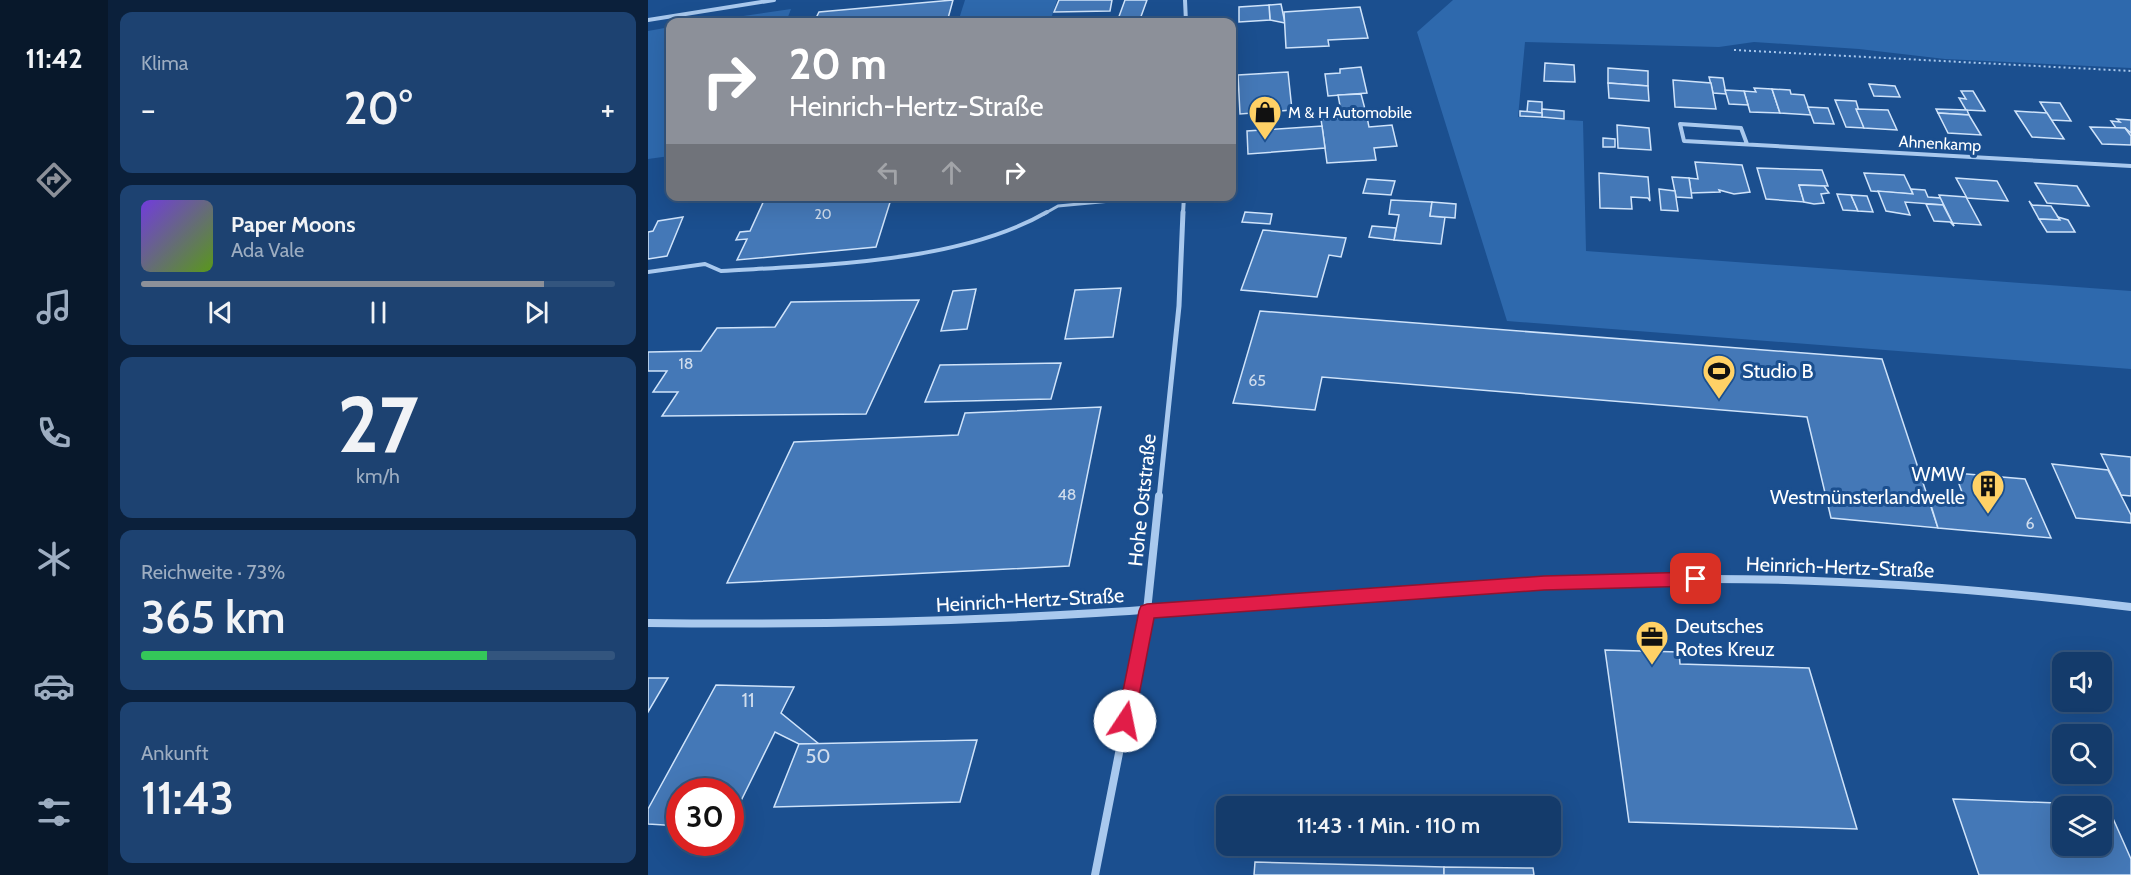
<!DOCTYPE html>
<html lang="de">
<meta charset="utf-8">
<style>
body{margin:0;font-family:Cabin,sans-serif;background:#1d4271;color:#f1f3f6;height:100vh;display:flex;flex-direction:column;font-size:22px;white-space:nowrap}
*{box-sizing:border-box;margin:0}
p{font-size:20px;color:#9dadc1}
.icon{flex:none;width:33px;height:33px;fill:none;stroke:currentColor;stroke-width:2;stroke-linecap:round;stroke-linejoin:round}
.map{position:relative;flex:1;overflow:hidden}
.drawer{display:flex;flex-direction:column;gap:12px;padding:12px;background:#0b203b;width:540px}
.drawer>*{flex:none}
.top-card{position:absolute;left:18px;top:18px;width:570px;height:183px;border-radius:12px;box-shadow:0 6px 24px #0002,0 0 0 2px #33557e;background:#8c9099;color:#fff;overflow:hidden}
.fabs{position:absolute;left:1404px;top:652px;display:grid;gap:12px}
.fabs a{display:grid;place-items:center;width:60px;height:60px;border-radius:12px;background:#143b6b;box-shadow:0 6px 24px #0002,0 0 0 2px #33557e;font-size:30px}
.speed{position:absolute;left:18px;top:778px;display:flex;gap:12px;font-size:30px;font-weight:700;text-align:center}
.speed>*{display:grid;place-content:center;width:78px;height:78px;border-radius:50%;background:#143b6b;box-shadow:0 6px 24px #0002,0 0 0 2px #33557e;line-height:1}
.speed .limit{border:9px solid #d22;background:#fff;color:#111}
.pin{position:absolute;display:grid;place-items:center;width:51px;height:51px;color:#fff;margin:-26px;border-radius:12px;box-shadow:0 3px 9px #0006}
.me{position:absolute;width:66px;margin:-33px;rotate:11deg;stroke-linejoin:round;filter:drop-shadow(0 0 4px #0008)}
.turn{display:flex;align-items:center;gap:21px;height:126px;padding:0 24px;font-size:27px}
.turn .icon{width:78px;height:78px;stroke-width:2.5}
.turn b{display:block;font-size:42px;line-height:51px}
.lanes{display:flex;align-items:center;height:57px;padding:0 24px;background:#0003;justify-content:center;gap:30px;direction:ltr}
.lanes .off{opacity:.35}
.big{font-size:45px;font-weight:600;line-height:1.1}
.drawer .card{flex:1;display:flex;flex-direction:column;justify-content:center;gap:9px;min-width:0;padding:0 21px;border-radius:12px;background:#1d4271}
.drawer .dial{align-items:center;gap:0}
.dial b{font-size:78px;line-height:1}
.song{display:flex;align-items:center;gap:18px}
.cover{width:72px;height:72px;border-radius:9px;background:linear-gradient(135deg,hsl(260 70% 55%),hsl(90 70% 35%))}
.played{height:6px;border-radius:3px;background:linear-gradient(90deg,#8c9099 85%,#33557e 85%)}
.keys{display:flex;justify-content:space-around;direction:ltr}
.heat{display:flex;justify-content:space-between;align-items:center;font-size:33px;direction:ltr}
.charge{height:9px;border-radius:4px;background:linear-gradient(90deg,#34c759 73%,#33557e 0)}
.trip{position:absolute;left:568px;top:796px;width:345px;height:60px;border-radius:12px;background:#143b6b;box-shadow:0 6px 24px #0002,0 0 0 2px #33557e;font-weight:600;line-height:60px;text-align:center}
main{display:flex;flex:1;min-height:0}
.menu{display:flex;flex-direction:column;width:108px;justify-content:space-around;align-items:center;background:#08182b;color:#9dadc1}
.menu .icon{width:42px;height:42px}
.menu .current{color:#8c9099}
.menu b{font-size:27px;color:#f1f3f6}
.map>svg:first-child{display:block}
</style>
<main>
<nav class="menu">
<b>11:42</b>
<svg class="icon current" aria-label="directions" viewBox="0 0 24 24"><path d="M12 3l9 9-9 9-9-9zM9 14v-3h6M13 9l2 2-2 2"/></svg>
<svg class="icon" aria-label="music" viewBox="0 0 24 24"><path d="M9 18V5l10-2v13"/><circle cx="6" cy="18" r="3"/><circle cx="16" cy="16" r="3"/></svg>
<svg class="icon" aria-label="phone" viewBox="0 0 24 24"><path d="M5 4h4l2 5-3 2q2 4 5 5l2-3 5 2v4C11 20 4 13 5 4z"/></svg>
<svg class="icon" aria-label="climate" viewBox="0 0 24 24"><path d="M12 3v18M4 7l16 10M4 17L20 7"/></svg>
<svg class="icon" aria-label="car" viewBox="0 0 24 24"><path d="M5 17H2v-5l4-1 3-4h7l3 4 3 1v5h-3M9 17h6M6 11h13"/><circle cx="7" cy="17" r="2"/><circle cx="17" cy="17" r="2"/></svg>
<svg class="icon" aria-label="filters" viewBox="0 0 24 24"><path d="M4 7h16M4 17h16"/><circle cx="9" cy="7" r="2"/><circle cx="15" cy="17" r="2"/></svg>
</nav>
<section class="drawer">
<div class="card"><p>Klima</p>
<div class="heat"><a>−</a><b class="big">20°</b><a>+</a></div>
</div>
<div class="card">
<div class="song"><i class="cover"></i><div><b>Paper Moons</b><p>Ada Vale</p></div></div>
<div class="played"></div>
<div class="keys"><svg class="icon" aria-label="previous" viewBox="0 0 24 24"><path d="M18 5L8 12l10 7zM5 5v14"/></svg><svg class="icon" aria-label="pause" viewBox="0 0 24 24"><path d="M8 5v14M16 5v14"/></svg><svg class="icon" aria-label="next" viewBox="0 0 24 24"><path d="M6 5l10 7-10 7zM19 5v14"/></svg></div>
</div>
<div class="card dial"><b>27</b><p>km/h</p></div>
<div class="card"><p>Reichweite · 73%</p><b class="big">365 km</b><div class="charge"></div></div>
<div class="card"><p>Ankunft</p><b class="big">11:43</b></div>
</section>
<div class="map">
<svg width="1483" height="875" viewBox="0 0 1483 875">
<rect width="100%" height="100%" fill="#1b4f8f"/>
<g fill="#2e69ad">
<path d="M 317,0 L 409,0 L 402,22 L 310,22 Z"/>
<path d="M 805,0 L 1483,0 L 1483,68 L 1297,59 L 1211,49 L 1106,42 L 1071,47 L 877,42 L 870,117 L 935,121 L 938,251 L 1483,291 L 1483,369 L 859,321 L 769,32 Z"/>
<path d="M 143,9 L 138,22 L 54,22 Z"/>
<path d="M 22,27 L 22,156 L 0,159 L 0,31 Z"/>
</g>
<g fill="#4478b7" stroke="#cfe3fa" stroke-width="1.5" fill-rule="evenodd">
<path d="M 305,0 L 299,22 L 166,22 L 171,12 Z"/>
<path d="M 411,0 L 464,0 L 462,11 L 406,12 Z"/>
<path d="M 477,0 L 499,0 L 491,22 L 469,22 Z"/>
<path d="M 633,4 L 637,23 L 622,20 L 621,5 Z"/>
<path d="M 621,5 L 622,20 L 591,22 L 591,7 Z"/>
<path d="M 712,7 L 720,38 L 680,40 L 681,46 L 638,48 L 636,12 Z"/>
<path d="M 897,63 L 926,65 L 927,82 L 896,81 Z"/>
<path d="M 713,67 L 719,93 L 680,96 L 677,74 L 692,73 L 692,69 Z"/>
<path d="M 960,68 L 1000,71 L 1000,86 L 960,83 Z"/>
<path d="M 640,72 L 644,110 L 592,114 L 590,75 Z"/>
<path d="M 1061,77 L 1075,78 L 1078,94 L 1065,93 Z"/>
<path d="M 1025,80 L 1063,83 L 1068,109 L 1027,107 Z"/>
<path d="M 960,83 L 1000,86 L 1001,101 L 961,98 Z"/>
<path d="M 1221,84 L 1247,86 L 1252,97 L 1226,96 Z"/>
<path d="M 1106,88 L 1124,89 L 1132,113 L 1102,112 L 1096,91 L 1108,92 Z"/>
<path d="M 1124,89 L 1142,90 L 1143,94 L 1156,95 L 1163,115 L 1132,113 Z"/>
<path d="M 1077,90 L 1096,91 L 1100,105 L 1081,104 Z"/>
<path d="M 1313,91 L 1325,91 L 1337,111 L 1318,110 L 1311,98 L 1318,99 Z"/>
<path d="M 713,94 L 717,109 L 693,111 L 690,95 Z"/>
<path d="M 1187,100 L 1208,101 L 1216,128 L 1198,127 Z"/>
<path d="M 880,101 L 894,102 L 894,113 L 879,112 Z"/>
<path d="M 1392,102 L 1412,103 L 1423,121 L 1403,120 Z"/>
<path d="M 1160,107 L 1180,108 L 1186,124 L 1166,123 Z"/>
<path d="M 894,109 L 916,111 L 916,119 L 894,117 Z"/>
<path d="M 1208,109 L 1240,110 L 1249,130 L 1216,128 Z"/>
<path d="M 1288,109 L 1319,110 L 1321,115 L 1290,113 Z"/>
<path d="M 872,111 L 894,113 L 894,117 L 872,116 Z"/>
<path d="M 1367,111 L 1399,113 L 1416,139 L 1384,137 Z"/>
<path d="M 1290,113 L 1321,115 L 1333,135 L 1300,133 Z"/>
<path d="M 719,117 L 721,127 L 744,125 L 749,146 L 726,148 L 728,160 L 679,163 L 673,119 Z"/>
<path d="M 1469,119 L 1483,120 L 1483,133 L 1477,128 L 1468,128 L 1463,121 L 1472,122 Z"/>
<path d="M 969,125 L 1001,128 L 1003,150 L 970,148 Z"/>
<path d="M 674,126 L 677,148 L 600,154 L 599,131 Z"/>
<path d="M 1442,127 L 1477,128 L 1483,136 L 1483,145 L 1454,144 Z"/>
<path d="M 955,138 L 967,139 L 967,147 L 955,147 Z"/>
<path d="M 1047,162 L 1094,165 L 1102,192 L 1086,194 L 1071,190 L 1072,192 L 1043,193 L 1041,178 L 1050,179 Z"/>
<path d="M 1109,168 L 1174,170 L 1180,186 L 1151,185 L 1156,202 L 1118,199 Z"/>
<path d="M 951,173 L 1000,177 L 1002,201 L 1000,198 L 983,197 L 984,209 L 952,208 Z"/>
<path d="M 1216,173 L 1256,175 L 1265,194 L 1223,191 Z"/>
<path d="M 1024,177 L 1041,178 L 1044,198 L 1028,197 Z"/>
<path d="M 1308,178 L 1349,181 L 1360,201 L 1319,198 Z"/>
<path d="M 719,179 L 747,181 L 743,195 L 715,193 Z"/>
<path d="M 1387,183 L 1429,186 L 1441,206 L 1399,203 Z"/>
<path d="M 1151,185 L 1176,186 L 1181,193 L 1173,194 L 1176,203 L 1166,204 L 1156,202 Z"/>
<path d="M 1011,189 L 1027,191 L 1030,211 L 1013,210 Z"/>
<path d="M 1263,189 L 1277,190 L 1280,197 L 1293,198 L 1296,205 L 1257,202 L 1262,215 L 1238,211 L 1230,191 L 1265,194 Z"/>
<path d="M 1189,194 L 1203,195 L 1210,211 L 1195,210 Z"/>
<path d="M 1203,195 L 1219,196 L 1225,212 L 1210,211 Z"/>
<path d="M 1291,195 L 1318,197 L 1333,225 L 1304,223 L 1306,226 Z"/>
<path d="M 118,196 L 244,196 L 228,247 L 89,260 L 99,239 L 88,240 L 92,232 L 102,231 Z"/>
<path d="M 743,200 L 784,202 L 782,216 L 797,217 L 793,244 L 746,240 L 751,215 L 741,214 Z"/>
<path d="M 1381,201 L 1384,205 L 1403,206 L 1412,220 L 1391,219 Z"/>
<path d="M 784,202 L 808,204 L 807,218 L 782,216 Z"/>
<path d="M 1278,204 L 1295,205 L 1306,226 L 1302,222 L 1286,221 Z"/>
<path d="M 597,212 L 624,214 L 622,224 L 594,222 Z"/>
<path d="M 35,217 L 19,256 L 0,259 L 0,232 L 5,231 L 10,221 Z"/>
<path d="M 1410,217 L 1420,220 L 1427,232 L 1399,232 L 1391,219 L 1412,220 Z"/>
<path d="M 724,226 L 748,228 L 746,240 L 721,237 Z"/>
<path d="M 615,230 L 698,238 L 693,257 L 681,255 L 669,297 L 593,290 Z"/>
<path d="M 473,288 L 465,337 L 417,339 L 427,290 Z"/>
<path d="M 328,289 L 319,329 L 293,331 L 305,291 Z"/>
<path d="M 271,300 L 218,414 L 14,416 L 30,392 L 5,392 L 19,371 L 0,371 L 0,352 L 53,351 L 69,328 L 127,327 L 143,302 Z"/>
<path d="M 612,311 L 1234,359 L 1290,528 L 1183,518 L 1159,417 L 674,377 L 667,410 L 585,403 Z"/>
<path d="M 413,363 L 403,399 L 277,402 L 292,365 Z"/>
<path d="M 453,407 L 421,566 L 79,583 L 146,442 L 310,435 L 317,413 Z"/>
<path d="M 1453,454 L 1483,457 L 1483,496 L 1473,495 Z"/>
<path d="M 1404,464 L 1460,470 L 1483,515 L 1483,523 L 1428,518 Z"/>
<path d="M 1307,473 L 1377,479 L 1403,538 L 1290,528 L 1281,499 L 1318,503 Z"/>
<path d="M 957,650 L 1031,652 L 1032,664 L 1161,668 L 1209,829 L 981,822 Z"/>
<path d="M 0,678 L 20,678 L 0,712 Z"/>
<path d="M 68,685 L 146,687 L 133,713 L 171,744 L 151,744 L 127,732 L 82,823 L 82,792 L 32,792 L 32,826 L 0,824 L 0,809 Z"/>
<path d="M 329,740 L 312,802 L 126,807 L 151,744 Z"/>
<path d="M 1305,799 L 1459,805 L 1483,859 L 1483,875 L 1331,875 ZM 1414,807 L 1454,807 L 1454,846 L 1414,846 Z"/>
<path d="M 607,862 L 796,867 L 796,875 L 606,875 Z"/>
<path d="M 796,867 L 885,868 L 886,875 L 796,875 Z"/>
</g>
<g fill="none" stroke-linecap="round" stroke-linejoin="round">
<path stroke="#a9c9ee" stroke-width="2" stroke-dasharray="2 3" stroke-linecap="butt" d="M 1086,50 L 1483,71"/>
<path stroke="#a9c9ee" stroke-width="3" d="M 396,214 L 410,206 L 516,196"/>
<path stroke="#a9c9ee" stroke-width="4" d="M 0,272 L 57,264 L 73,271 C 173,265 311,263 399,212"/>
<g stroke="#a9c9ee" stroke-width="4">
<path d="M 537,0 L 538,22"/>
<path d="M 0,20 L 126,0"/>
<path d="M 1099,144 L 1093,128 L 1032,124 L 1036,141 L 1483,166"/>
<path d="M 535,214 L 536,196"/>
</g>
<path stroke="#a9c9ee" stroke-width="5" d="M 511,498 L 531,306 L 535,212"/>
<g stroke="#a9c9ee" stroke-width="8">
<path d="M 0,623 C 150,625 298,622 448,613 C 646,601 845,580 1044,579 C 1191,578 1337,589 1483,607"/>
<path d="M 447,875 L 499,611 L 511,496"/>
</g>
</g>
<path fill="#e11d48" stroke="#92132f" stroke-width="1.5" d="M 1048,572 L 1056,579 L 1048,586 L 896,590 L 506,618 L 486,721 L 484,727 L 477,729 L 471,727 L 469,721 L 491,611 L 493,606 L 499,604 L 896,576 Z"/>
<defs>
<g id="shop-pin" transform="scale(1.725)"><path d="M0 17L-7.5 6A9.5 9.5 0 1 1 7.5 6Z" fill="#ffd166" stroke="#1b4f8f"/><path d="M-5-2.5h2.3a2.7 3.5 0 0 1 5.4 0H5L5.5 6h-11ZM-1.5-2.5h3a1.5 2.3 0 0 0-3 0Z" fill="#111"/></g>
<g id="stadium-pin" transform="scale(1.725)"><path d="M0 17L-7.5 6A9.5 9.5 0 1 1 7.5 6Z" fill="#ffd166" stroke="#1b4f8f"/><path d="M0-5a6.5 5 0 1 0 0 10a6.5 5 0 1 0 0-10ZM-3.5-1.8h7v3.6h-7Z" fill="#111"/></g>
<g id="building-pin" transform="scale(1.725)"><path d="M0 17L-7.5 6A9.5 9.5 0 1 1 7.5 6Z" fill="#ffd166" stroke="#1b4f8f"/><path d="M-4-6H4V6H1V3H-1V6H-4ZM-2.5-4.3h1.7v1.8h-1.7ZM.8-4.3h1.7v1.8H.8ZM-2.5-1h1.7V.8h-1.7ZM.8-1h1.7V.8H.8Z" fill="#111"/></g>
<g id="office-pin" transform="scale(1.725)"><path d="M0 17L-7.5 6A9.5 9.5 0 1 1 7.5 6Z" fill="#ffd166" stroke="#1b4f8f"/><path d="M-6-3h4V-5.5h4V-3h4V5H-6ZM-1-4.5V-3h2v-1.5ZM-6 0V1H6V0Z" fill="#111"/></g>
</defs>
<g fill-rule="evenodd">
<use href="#shop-pin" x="617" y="112"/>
<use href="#stadium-pin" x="1071" y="371"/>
<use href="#building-pin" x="1340" y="486"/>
<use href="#office-pin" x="1004" y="637"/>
</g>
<g text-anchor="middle" stroke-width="6" stroke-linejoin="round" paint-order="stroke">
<g font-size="14" fill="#d0dded">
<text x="175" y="219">20</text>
</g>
<g font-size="16" fill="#fff" stroke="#1b4f8f" text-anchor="start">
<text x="640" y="118">M &amp; H Automobile</text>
</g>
<g font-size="16" fill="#fff" stroke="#1b4f8f">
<text transform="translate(1292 143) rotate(3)" y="6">Ahnenkamp</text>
</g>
<g font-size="16" fill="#d0dded">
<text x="38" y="369">18</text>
<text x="609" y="386">65</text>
<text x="419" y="500">48</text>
<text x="1382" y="529">6</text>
</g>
<g font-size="20" fill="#fff" stroke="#1b4f8f" text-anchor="start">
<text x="1094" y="378">Studio B</text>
<text x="1317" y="481" text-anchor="end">WMW<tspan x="1317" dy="23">Westmünsterlandwelle</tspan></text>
<text x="1027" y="633">Deutsches<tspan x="1027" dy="23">Rotes Kreuz</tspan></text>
</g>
<g font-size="20" fill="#fff" stroke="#1b4f8f">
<text transform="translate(494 500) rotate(-84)" y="7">Hohe Oststraße</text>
<text transform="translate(1192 567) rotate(2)" y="7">Heinrich-Hertz-Straße</text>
<text transform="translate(382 600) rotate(-3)" y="7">Heinrich-Hertz-Straße</text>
</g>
<g font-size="20" fill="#d0dded">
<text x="100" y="707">11</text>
<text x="170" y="763">50</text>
</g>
</g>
</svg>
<div class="fabs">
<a><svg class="icon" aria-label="sound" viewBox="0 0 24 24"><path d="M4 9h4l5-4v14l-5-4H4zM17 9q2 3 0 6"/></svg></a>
<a><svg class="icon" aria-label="search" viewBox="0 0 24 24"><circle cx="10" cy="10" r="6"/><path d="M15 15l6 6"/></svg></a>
<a><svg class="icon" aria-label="layers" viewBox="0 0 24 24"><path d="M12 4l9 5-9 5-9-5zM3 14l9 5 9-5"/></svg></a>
</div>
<div class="speed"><div class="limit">30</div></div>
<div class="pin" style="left:1048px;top:579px;background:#d93025"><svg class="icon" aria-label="arrive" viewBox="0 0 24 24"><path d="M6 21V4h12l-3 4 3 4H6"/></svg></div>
<svg class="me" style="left:477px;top:721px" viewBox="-20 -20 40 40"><circle r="19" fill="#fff"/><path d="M0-13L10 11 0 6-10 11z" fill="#e11d48"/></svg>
<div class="trip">11:43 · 1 Min. · 110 m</div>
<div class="top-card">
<div class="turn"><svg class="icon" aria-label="right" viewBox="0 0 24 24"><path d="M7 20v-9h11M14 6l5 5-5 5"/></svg><div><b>20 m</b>Heinrich-Hertz-Straße</div></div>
<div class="lanes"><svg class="icon off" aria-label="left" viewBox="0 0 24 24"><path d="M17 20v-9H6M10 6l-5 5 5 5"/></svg><svg class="icon off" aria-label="ahead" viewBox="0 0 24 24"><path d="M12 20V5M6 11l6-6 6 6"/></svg><svg class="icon" aria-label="right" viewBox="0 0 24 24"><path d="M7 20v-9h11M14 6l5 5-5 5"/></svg></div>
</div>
</div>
</main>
